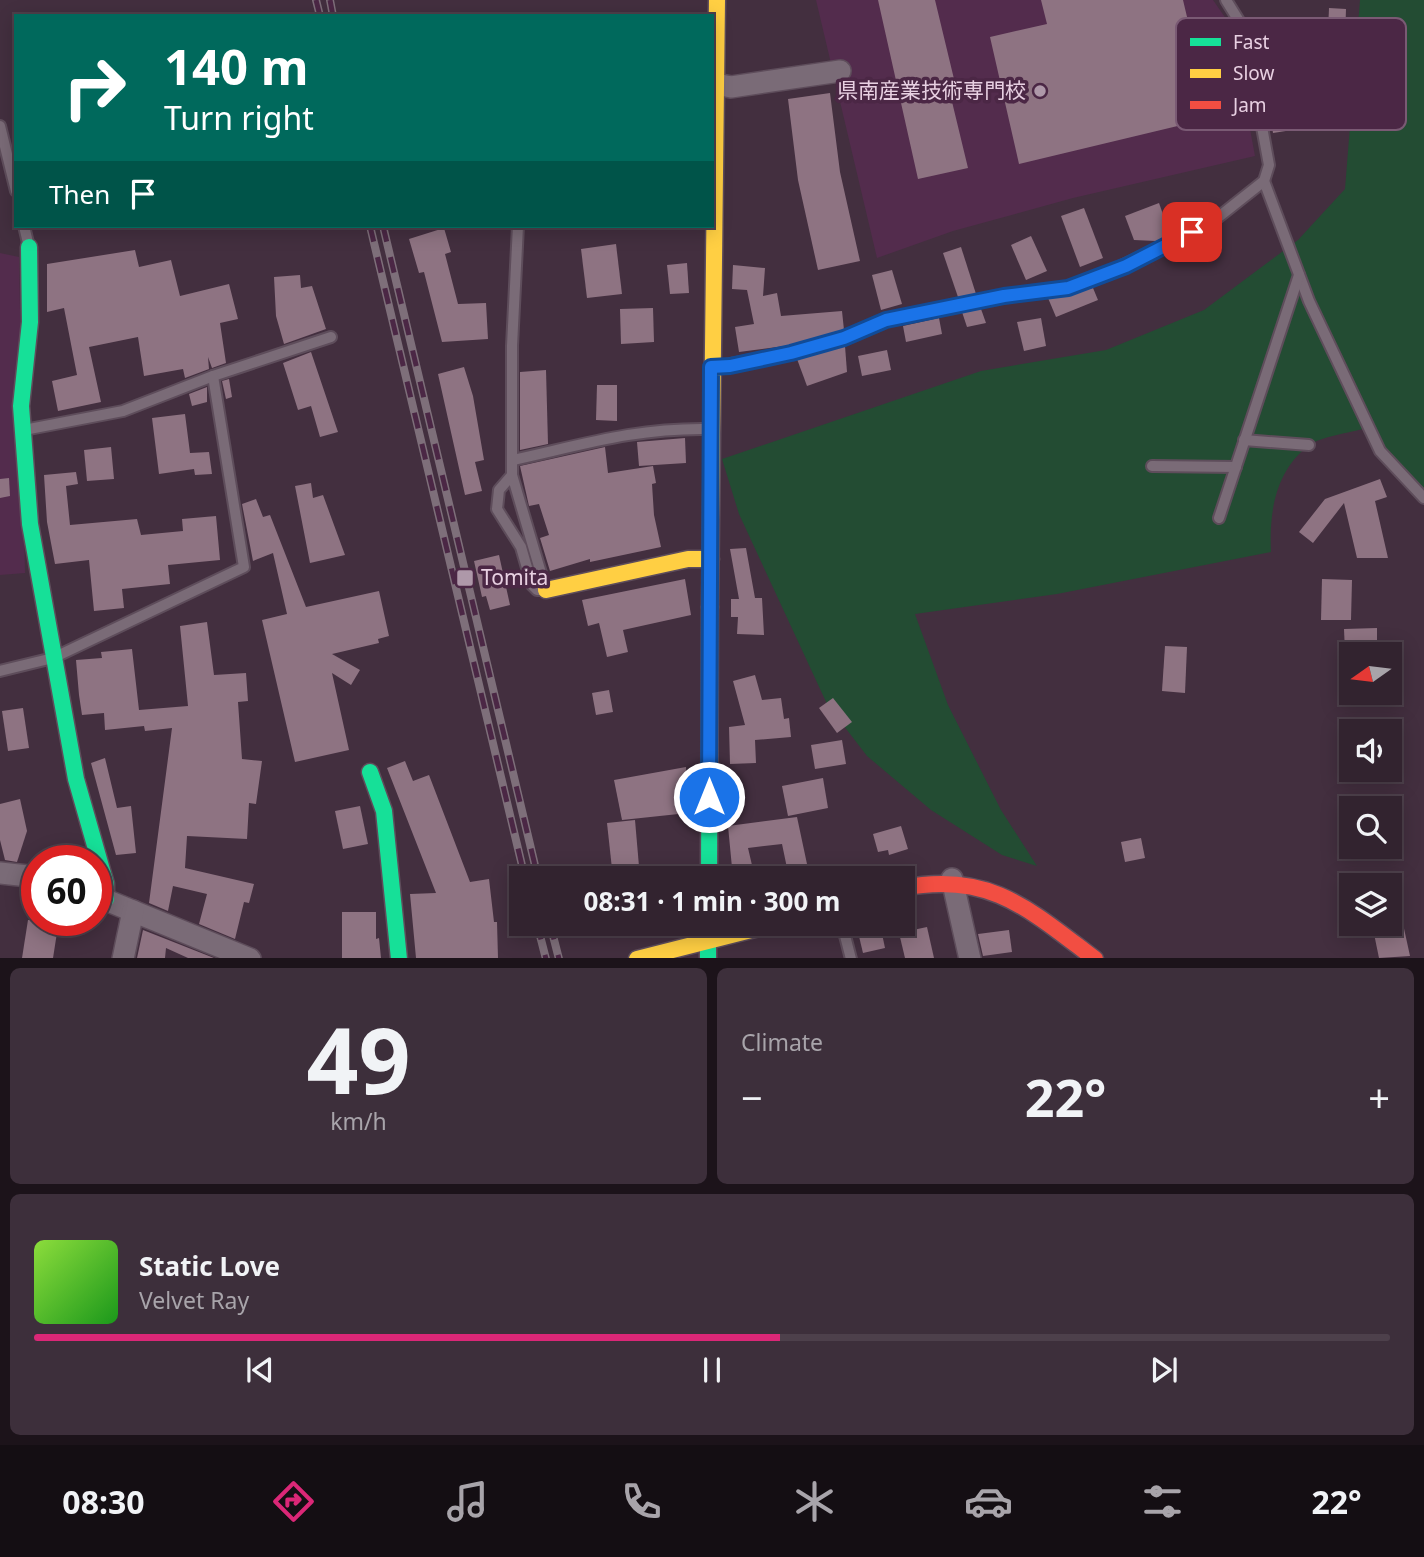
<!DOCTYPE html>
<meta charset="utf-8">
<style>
body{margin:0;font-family:"Noto Sans","Noto Sans JP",sans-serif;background:#3d2f3b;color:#f1f3f6;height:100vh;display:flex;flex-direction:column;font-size:26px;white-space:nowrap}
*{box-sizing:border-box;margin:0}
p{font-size:23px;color:#a8a4aa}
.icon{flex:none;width:38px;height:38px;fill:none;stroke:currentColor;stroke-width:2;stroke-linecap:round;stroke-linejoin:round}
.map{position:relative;height:958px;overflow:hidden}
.drawer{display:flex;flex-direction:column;gap:10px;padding:10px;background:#1c131a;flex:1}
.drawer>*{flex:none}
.banner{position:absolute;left:14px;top:14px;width:700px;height:214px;border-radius:0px;box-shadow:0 4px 18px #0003,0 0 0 2px #4d404b;background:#00695c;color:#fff;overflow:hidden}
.needle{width:46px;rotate:256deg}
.buttons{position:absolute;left:1339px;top:642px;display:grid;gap:14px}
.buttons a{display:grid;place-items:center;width:63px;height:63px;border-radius:0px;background:#32232f;box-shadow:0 4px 18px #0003,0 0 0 2px #4d404b;font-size:35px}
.speed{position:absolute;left:21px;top:845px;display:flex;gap:14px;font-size:35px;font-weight:700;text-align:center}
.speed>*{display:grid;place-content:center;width:91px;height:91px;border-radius:50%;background:#32232f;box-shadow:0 4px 18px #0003,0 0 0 2px #4d404b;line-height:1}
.speed .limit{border:10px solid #d22;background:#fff;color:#111}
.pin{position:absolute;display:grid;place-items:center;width:60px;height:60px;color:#fff;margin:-30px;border-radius:14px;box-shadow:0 4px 10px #0006}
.me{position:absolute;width:77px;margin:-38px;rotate:0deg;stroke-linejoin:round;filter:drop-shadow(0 0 5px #0008)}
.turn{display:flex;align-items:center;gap:24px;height:147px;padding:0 35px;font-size:32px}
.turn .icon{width:91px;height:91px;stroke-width:2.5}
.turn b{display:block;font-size:49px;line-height:60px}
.then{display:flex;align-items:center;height:66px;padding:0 35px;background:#0003;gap:14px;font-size:26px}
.big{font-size:52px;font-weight:700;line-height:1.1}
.drawer .card{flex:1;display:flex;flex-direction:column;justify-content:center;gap:10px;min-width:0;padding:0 24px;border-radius:10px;background:#3d2f3b}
.drawer .dial{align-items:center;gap:0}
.dial b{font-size:91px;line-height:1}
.song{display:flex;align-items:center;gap:21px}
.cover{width:84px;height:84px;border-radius:10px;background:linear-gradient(135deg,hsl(90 70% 55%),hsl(120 70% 35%))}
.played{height:7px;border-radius:4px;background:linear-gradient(90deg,#db2777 55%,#4d404b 55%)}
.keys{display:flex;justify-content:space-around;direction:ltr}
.heat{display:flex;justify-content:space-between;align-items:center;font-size:38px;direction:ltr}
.drawer .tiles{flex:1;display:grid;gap:10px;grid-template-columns:1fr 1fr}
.card:last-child{grid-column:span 2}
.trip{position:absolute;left:509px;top:866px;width:406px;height:70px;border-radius:0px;background:#32232f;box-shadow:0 4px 18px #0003,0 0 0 2px #4d404b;font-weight:700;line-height:70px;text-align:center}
.tabs{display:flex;height:112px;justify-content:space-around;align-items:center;background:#140e13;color:#a8a4aa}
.tabs .icon{width:49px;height:49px}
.tabs .selected{color:#db2777}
.tabs b{font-size:32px;color:#f1f3f6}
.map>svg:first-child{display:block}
</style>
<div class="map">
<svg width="1424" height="959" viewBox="0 0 1424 959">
<rect width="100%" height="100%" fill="#432f3f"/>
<g fill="#532c4d">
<path d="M 816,0 L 1213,0 L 1231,26 L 1255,156 L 1073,198 L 953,231 L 877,258 Z"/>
<path d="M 0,253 L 19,257 L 25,573 L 0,575 Z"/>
</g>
<path fill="#234c33" d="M 1360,0 L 1424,0 L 1424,493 L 1366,428 C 1350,433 1321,436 1308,446 C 1275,472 1269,513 1271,552 L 1057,594 L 915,614 L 948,705 L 1001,810 L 1037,866 L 1002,855 L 931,810 L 867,756 L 827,704 L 739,514 L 722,459 L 981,371 L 1106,350 L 1204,310 L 1298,240 L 1345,189 Z"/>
<g fill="#8e7382">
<path d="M 878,0 L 935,0 L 954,79 L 947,81 L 968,168 L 918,179 Z"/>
<path d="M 1041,0 L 1183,0 L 1211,118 L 1019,164 L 990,37 L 1047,24 Z"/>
<path d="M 1329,8 L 1346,9 L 1344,71 L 1326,77 Z"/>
<path d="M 1267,27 L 1298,31 L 1291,85 L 1298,83 L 1305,128 L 1273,133 L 1263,66 Z"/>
<path d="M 830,93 L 840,172 L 860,261 L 818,270 L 798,180 L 788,99 Z"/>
<path d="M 1159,203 L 1170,234 L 1156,241 L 1134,240 L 1125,216 Z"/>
<path d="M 1084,208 L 1103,258 L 1080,267 L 1061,216 Z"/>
<path d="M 444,228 L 451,252 L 445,254 L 458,304 L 486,303 L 488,339 L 442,342 L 424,272 L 419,273 L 409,239 Z"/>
<path d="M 1031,236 L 1047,271 L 1026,280 L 1011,245 Z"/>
<path d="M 616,244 L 622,294 L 587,298 L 581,249 Z"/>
<path d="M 961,247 L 976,294 L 958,297 L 943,253 Z"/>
<path d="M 135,250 L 139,267 L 171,260 L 180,296 L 229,284 L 238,319 L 220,323 L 226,363 L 212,368 L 208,357 L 209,369 L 185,378 L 183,369 L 144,376 L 138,337 L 89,347 L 101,402 L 58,411 L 52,381 L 77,375 L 64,308 L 47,312 L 47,264 Z"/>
<path d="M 687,263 L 689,293 L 670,294 L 667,265 Z"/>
<path d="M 733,265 L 765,268 L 763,296 L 777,293 L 781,316 L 842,311 L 844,330 L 792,345 L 739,352 L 735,327 L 754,324 L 747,290 L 732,289 Z"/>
<path d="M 892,270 L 902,304 L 881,310 L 872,275 Z"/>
<path d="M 300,275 L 301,288 L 312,286 L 326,329 L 284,344 L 276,316 L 274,277 Z"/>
<path d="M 1093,288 L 1098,300 L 1056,317 L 1048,298 Z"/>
<path d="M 653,308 L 654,342 L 621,344 L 620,309 Z"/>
<path d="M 981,309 L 986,323 L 967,327 L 962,312 Z"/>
<path d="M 939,318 L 942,334 L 906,342 L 903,326 Z"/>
<path d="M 1041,318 L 1046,346 L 1024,351 L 1017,322 Z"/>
<path d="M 845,346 L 847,372 L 807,386 L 797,359 Z"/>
<path d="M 887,350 L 891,370 L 862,376 L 858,356 Z"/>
<path d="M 311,352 L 338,432 L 320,437 L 311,406 L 298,410 L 283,363 Z"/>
<path d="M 464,367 L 473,396 L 484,460 L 475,462 L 482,491 L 465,495 L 438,374 Z"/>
<path d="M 546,370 L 548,444 L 520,450 L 520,372 Z"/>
<path d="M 229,379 L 232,397 L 226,399 L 222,381 Z"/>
<path d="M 597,385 L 617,385 L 617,421 L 596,420 Z"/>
<path d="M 207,387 L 207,402 L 192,406 L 189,394 Z"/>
<path d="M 185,414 L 190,453 L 209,452 L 212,474 L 195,475 L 194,469 L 159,474 L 152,418 Z"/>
<path d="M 685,438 L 686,463 L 639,466 L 637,442 Z"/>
<path d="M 111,447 L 114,479 L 87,481 L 84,450 Z"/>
<path d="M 605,447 L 608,473 L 653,466 L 656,483 L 652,484 L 654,515 L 661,547 L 590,562 L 590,559 L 550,571 L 540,538 L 549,535 L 539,504 L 529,506 L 520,466 Z"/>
<path d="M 76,472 L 78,484 L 66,486 L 70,525 L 137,519 L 141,535 L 183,531 L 182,519 L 216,516 L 220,560 L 168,565 L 170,584 L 122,589 L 124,608 L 94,611 L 89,560 L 55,564 L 47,522 L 44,475 Z"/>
<path d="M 9,478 L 10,496 L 0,498 L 0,479 Z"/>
<path d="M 1380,479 L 1387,497 L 1375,501 L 1388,558 L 1357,558 L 1344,503 L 1313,543 L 1299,532 L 1325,499 Z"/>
<path d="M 311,483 L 313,498 L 323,495 L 345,555 L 310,563 L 295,486 Z"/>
<path d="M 256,499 L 263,517 L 270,515 L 306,607 L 379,591 L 389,636 L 378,639 L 379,643 L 332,654 L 360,670 L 351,685 L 332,673 L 349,750 L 295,762 L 262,620 L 287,614 L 273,553 L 253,561 L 242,504 Z"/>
<path d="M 746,548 L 755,598 L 762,598 L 764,635 L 737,634 L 738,617 L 731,617 L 731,599 L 739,599 L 730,549 Z"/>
<path d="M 499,555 L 510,605 L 490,610 L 486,596 L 482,597 L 474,561 Z"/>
<path d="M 685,579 L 691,615 L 623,630 L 628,652 L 607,657 L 599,623 L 588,626 L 582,600 Z"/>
<path d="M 1322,579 L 1352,580 L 1351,620 L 1321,620 Z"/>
<path d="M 207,622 L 214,675 L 246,673 L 248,701 L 238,702 L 242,759 L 262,761 L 256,804 L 249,803 L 247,839 L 187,836 L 185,868 L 254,884 L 249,903 L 244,902 L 235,939 L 199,924 L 207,894 L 173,886 L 168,911 L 149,903 L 172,728 L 145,731 L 144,726 L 105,730 L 104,713 L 82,715 L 79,695 L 76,660 L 102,658 L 101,652 L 132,649 L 139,710 L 188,706 L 180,626 Z"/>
<path d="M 1377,628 L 1377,652 L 1345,652 L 1344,629 Z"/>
<path d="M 1165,646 L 1187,647 L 1185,693 L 1162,691 Z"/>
<path d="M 755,675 L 762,700 L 781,698 L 784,719 L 789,718 L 791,737 L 755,740 L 756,763 L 730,764 L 729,727 L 745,725 L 733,681 Z"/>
<path d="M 609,690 L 613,712 L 596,715 L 592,693 Z"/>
<path d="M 833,698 L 852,722 L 837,733 L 819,708 Z"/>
<path d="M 23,708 L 29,748 L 8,751 L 2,711 Z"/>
<path d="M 842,740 L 846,764 L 815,769 L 811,745 Z"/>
<path d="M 105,758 L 117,808 L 131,806 L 136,853 L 116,855 L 91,763 Z"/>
<path d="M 405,761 L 413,781 L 429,775 L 470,882 L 489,879 L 494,922 L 497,922 L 498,958 L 416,958 L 410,894 L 436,893 L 387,768 Z"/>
<path d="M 686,767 L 688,813 L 622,820 L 614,780 Z"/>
<path d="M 823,778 L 828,808 L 788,816 L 782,786 Z"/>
<path d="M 20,799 L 27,831 L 17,862 L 5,860 L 0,840 L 0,804 Z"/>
<path d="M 360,806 L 368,844 L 343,849 L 335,811 Z"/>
<path d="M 797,817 L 807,864 L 787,868 L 782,844 L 748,848 L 755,878 L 733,878 L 728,826 Z"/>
<path d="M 635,820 L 640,878 L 613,878 L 607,823 Z"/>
<path d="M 901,826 L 908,849 L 889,855 L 888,850 L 878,852 L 873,834 Z"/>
<path d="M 1141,838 L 1145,858 L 1125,862 L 1121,842 Z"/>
<path d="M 342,912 L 376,912 L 376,939 L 379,938 L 381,958 L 342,958 Z"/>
<path d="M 28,920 L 59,920 L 53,958 L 22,958 Z"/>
<path d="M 856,924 L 880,924 L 885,948 L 863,953 Z"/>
<path d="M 1372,924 L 1403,924 L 1410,956 L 1379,958 Z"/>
<path d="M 927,927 L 934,958 L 905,958 L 899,933 Z"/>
<path d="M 143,930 L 214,958 L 188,958 L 166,948 L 165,958 L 137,958 Z"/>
<path d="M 1009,930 L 1012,952 L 983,956 L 978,934 Z"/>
</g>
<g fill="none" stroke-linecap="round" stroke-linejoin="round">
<g stroke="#5e4d5b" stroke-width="14">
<g id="lane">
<path d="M 0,126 L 16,191"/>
<path d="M 1264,181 L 1309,301 L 1380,451 L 1424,498"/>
<path d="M 24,226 L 29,247"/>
<path d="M 715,367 L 791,353 L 844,338 L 886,320 L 1004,296 L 1068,288 L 1090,281 L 1211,223 L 1264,181 L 1269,165 L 1244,29 L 1226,0"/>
<path d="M 24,430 L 123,411 L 213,376 L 331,337"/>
<path d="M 1244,440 L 1309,445"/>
<path d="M 513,460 C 582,445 634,428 707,429"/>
<path d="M 1152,466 L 1236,467"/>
<path d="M 512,475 L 499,490 L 497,509 L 521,547 L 532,585 L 537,590 L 546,590 L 512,475 L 512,346 L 518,226"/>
<path d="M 1219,518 L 1299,275"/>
<path d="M 0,671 L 53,658 L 244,567 L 213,376"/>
<path d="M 842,924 L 851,959"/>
</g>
</g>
<g stroke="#5e4d5b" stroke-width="24">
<g id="street">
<path d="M 716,84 L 731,87 L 840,71"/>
<path d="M 0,873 L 37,877"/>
<path d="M 952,879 L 970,959"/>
<path d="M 96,896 L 250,959"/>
<path d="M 123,959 L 133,911"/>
</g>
</g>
<g stroke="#5e4d5b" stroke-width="19">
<g id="fast">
<path d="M 29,247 L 30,322 L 21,406 L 30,524 L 76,779 L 106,884 L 106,899"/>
<path d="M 370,772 L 384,811 L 399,959"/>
<path d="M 709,878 L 710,607"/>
<path d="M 708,924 L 708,959"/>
</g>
</g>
<g stroke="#5e4d5b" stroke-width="19">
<g id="slow">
<path d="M 546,590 L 688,559 L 711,559"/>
<path d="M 710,607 L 717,0"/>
<path d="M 637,959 L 775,924"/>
</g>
</g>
<g stroke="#5e4d5b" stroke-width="19">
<path id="jam" d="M 903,888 C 990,871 1030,910 1095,959"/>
</g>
<use href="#lane" stroke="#7a6b77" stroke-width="10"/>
<use href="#street" stroke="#7a6b77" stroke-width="21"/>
<use href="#fast" stroke="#16e098" stroke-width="16"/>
<use href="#slow" stroke="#ffcf43" stroke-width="16"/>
<use href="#jam" stroke="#f24e42" stroke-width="16"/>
<g stroke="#7e6f7a" stroke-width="8">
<g id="rail">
<path d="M 316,0 L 320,16"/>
<path d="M 330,0 L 333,16"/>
<path d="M 370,226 L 525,878"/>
<path d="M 383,226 L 538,878"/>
<path d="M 537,924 L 546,959"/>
<path d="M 550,924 L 559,959"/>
</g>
</g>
<use href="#rail" stroke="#4b2745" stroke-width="5" stroke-dasharray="16" stroke-linecap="butt"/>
</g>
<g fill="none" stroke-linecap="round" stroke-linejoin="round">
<g stroke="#114b97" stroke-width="18">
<path id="route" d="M 709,797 L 711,367 L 730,366 L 791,353 L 844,338 L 886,320 L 1004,296 L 1068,288 L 1126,266 L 1192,232"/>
</g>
<use href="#route" stroke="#1a73e8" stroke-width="12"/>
</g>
<g fill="#ae98a9" stroke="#4b2745" stroke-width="2.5">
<circle cx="1040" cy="91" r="7"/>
<rect x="456" y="569" width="18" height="18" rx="3.5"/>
</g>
<g text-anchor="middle" stroke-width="7" stroke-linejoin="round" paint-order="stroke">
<g font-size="21" fill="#e8d0e2" stroke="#4b2745" text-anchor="end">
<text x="1026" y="98">県南産業技術専門校</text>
<text x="481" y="585" text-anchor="start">Tomita</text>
</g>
</g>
<rect x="1176" y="18" width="230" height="112" rx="10" fill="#4b2745" stroke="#7a5a74" stroke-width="2"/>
<rect x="1190" y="38" width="31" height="8" fill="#16e098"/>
<rect x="1190" y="69" width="31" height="9" fill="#ffcf43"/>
<rect x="1190" y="101" width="31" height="8" fill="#f24e42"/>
<g font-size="19" fill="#e8d0e2">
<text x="1233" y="49">Fast</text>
<text x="1233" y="80">Slow</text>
<text x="1233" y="112">Jam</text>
</g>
</svg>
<div class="buttons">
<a><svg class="needle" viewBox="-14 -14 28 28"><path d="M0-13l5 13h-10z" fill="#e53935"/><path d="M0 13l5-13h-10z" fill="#a8a4aa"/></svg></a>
<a><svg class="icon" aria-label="sound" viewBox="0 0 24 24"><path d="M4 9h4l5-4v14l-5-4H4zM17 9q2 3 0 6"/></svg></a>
<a><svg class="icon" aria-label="search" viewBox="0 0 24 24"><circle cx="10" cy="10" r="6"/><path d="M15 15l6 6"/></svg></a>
<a><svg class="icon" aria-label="layers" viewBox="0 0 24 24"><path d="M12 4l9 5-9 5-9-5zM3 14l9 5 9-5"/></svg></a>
</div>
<div class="speed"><div class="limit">60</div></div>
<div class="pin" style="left:1192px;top:232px;background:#d93025"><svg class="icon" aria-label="arrive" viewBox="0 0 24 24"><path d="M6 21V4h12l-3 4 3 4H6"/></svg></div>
<svg class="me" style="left:709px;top:797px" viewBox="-20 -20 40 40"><circle r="17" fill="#1a73e8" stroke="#fff" stroke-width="3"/><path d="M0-11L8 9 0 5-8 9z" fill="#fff"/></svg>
<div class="trip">08:31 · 1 min · 300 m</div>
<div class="banner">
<div class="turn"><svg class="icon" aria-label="right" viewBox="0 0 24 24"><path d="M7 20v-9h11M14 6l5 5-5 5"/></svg><div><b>140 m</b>Turn right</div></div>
<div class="then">Then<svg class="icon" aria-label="arrive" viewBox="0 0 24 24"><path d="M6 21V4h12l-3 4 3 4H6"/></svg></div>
</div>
</div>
<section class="drawer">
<div class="tiles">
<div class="card dial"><b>49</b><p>km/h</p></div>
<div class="card"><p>Climate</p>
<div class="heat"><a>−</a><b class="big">22°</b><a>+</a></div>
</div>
<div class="card">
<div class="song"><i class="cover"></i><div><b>Static Love</b><p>Velvet Ray</p></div></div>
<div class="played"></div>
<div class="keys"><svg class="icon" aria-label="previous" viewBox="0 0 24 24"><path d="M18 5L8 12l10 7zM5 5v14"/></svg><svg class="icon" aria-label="pause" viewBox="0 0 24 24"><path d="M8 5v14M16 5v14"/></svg><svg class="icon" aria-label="next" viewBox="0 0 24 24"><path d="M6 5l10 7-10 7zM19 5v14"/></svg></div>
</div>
</div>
</section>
<nav class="tabs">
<b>08:30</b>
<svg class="icon selected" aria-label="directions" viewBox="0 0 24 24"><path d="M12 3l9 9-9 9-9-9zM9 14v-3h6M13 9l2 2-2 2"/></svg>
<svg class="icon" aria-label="music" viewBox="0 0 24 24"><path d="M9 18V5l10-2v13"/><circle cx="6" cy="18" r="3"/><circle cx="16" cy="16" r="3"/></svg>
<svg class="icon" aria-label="phone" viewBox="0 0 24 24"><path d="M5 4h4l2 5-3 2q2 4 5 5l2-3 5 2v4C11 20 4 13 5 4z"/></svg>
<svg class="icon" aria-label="climate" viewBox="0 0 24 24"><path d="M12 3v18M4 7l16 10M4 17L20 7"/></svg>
<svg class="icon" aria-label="car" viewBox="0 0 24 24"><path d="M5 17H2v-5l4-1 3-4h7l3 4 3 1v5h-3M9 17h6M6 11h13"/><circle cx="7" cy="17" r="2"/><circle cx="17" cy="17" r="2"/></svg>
<svg class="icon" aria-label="filters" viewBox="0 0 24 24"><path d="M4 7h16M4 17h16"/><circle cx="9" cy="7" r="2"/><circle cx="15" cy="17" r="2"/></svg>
<b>22°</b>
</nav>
